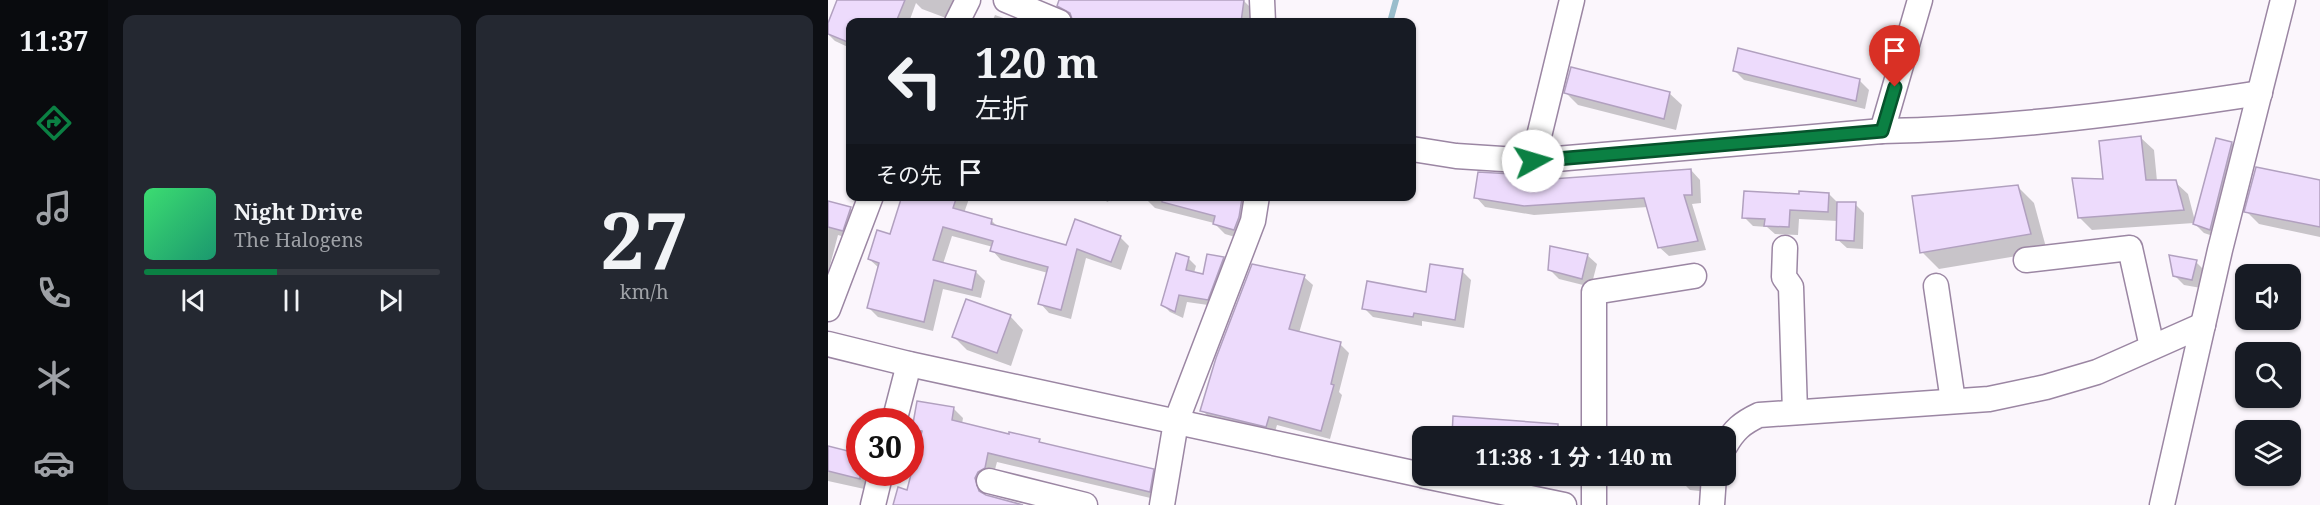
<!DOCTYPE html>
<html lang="ja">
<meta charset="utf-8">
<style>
body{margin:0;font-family:"Noto Serif","Noto Sans JP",serif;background:#242831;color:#f1f3f6;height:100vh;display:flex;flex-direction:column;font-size:22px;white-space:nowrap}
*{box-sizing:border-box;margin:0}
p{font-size:20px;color:#9ea1a6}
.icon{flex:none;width:33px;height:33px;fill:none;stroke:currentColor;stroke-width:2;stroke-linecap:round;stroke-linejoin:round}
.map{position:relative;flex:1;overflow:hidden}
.sheet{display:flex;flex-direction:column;gap:15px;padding:15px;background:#0d0f14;width:720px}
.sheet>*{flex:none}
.hud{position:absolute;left:18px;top:18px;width:570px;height:183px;border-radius:12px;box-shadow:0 2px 4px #0004;background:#171b24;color:#f1f3f6;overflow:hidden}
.buttons{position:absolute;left:1407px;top:264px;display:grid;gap:12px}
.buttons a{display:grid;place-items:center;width:66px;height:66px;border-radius:12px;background:#171b24;box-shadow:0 2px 4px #0004;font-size:30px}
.speed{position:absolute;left:18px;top:408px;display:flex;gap:12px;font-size:30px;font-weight:700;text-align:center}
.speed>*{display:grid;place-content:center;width:78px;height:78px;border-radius:50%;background:#171b24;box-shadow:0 2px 4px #0004;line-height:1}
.speed .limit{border:9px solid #d22;background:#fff;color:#111}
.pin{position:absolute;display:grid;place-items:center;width:51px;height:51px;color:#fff;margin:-62px -26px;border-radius:50% 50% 50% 0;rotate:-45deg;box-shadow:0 0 6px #0007}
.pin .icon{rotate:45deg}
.me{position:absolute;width:66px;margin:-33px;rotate:84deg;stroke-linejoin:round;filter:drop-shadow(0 0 4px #0008)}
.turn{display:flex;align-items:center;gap:21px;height:126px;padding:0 30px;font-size:27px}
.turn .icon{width:78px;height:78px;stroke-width:2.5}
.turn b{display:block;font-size:42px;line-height:51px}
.then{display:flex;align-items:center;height:57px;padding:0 30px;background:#0003;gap:12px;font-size:22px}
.sheet .card{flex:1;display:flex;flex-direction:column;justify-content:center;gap:9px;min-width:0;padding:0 21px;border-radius:12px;background:#242831}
.sheet .dial{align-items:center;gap:0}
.dial b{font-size:78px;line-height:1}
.song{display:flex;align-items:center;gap:18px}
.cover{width:72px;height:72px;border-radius:9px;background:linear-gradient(135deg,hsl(140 70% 55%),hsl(160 70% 35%))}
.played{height:6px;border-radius:3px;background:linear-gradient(90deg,#0b8043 45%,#363941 45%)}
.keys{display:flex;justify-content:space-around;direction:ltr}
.sheet .tiles{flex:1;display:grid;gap:15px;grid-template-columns:repeat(2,1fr)}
.trip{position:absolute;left:584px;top:426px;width:324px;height:60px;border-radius:12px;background:#171b24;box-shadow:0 2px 4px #0004;font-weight:700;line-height:60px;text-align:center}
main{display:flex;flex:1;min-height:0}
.tab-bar{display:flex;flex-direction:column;width:108px;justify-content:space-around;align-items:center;background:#090b0e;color:#9ea1a6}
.tab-bar .icon{width:42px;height:42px}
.tab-bar .on{color:#0b8043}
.tab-bar b{font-size:27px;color:#f1f3f6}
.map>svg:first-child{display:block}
</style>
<main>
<nav class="tab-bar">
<b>11:37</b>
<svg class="icon on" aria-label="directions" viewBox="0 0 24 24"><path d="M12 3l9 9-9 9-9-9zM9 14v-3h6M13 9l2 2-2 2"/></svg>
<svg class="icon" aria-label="music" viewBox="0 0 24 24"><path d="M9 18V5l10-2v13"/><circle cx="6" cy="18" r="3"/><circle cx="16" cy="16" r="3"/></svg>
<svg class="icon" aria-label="phone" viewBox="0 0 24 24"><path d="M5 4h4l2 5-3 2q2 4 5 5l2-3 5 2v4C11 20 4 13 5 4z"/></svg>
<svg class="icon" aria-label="climate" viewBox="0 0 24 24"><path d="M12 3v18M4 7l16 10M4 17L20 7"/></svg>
<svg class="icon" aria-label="car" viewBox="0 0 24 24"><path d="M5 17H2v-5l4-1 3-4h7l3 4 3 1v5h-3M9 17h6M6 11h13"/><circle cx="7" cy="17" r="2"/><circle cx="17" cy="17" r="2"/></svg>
</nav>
<section class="sheet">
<div class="tiles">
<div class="card">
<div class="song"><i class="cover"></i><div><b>Night Drive</b><p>The Halogens</p></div></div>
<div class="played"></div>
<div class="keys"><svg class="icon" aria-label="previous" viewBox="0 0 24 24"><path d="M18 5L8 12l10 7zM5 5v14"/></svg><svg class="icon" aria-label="pause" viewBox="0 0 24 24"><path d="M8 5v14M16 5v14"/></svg><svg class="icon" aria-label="next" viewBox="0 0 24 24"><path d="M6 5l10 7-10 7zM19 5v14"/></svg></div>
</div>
<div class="card dial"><b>27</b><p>km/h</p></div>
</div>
</section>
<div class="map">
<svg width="1492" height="505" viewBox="0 0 1492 505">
<rect width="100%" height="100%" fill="#fbf6fc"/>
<g fill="#0003">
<path d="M 9,0 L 133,0 L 126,21 L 94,9 L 88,3 L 81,22 L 22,22 L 22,48 L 7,41 L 0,34 L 0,27 Z"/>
<path d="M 233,0 L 410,0 L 416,1 L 425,10 L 423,22 L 245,22 L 245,17 L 231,5 Z"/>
<path d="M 167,15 L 187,22 L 164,22 Z"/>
<path d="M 907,71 L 1032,81 L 1041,90 L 1037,109 L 916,80 Z"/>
<path d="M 738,93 L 841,93 L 854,105 L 848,130 L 750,105 Z"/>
<path d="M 1313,138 L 1326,150 L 1329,181 L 1347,182 L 1360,194 L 1367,221 L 1390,140 L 1404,143 L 1413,153 L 1391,238 L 1376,233 L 1366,223 L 1264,230 L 1251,217 L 1277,180 Z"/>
<path d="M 1429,168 L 1492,181 L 1492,237 L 1431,224 L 1418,211 Z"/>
<path d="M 863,170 L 872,180 L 873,203 L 864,204 L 878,250 L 841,256 L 831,247 L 820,207 L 706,215 L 657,207 L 648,197 L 684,175 L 691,183 Z"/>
<path d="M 1189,186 L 1206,203 L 1219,251 L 1111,269 L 1094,252 Z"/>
<path d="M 1001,194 L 1010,203 L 1027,204 L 1036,213 L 1035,249 L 1019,248 L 1009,239 L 1010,221 L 971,219 L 970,235 L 947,234 L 939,227 L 925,226 L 916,217 L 973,196 Z"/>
<path d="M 76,196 L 142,196 L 136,213 L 164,221 L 171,228 L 239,247 L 292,237 L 301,246 L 293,270 L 258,258 L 243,319 L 221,313 L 212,303 L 220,273 L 173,260 L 164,250 L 165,247 L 124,236 L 115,264 L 148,272 L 157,281 L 153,298 L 115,289 L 105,331 L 50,317 L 41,308 L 51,268 L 41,259 L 63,235 Z"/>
<path d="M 267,196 L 283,196 L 280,202 Z"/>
<path d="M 431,196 L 417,240 L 397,234 L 386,223 L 327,208 L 316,197 Z"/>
<path d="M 0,203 L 23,209 L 32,218 L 24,239 L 10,235 L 0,273 Z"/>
<path d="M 759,255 L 769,264 L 763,287 L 731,279 L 721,269 Z"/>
<path d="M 360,258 L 368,266 L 366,273 L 376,276 L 395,259 L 402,266 L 387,306 L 359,302 L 355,318 L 342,312 L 335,305 Z"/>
<path d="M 1368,262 L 1377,271 L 1373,288 L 1356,285 L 1346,275 Z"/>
<path d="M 634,271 L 643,280 L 636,328 L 594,321 L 594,326 L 545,317 L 536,308 L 599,293 Z"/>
<path d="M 476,277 L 485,285 L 471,333 L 512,344 L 521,353 L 511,392 L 514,395 L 502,439 L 449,425 L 446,435 L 383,419 L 374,410 Z"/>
<path d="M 182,316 L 195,330 L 183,366 L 139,350 L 126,337 Z"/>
<path d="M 126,409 L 135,418 L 134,424 L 211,441 L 215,444 L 325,470 L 334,479 L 331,500 L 169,462 L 165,477 L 156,488 L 158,496 L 192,505 L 66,505 L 80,492 L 94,437 L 86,428 Z"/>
<path d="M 626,418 L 703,424 L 716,436 L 625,436 Z"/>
<path d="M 0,448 L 32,472 L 60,472 L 50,492 L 0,481 Z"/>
<path d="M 853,476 L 883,476 L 880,492 L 862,490 L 853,481 Z"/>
</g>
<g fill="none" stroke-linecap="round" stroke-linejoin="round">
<path stroke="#9abdcc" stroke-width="6" d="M 562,22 L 568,0"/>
</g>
<g fill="#eddbfc" stroke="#b1a0bf" stroke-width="1.5">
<path d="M 9,0 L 77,0 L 68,22 L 22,22 L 22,43 L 0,34 L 0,23 Z"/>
<path d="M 231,0 L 416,0 L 413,22 L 399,22 L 383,19 L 383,22 L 245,22 L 242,13 L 229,6 Z"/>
<path d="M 910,48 L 1032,79 L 1028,101 L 905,71 Z"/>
<path d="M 743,67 L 842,92 L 836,119 L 736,93 Z"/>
<path d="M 1313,136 L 1318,180 L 1348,180 L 1356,210 L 1250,218 L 1244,178 L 1275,179 L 1271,141 Z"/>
<path d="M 1388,138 L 1404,142 L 1382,230 L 1365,224 Z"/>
<path d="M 1428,167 L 1492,180 L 1492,227 L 1416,212 Z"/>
<path d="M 863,169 L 864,195 L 856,195 L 870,241 L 830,248 L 816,198 L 696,206 L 646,198 L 650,172 L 684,174 L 683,182 Z"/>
<path d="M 1190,185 L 1203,234 L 1092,253 L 1084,196 Z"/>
<path d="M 916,191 L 971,194 L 971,191 L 1001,193 L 1000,212 L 962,210 L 961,227 L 936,226 L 937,219 L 914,218 Z"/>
<path d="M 74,196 L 129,196 L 125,208 L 164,219 L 163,224 L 238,245 L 247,219 L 293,236 L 283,262 L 249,249 L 233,310 L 210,304 L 220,267 L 162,251 L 165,241 L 115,227 L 105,260 L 148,271 L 144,290 L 106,280 L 96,322 L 39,308 L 51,263 L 40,259 L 49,230 L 62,234 Z"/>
<path d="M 334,196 L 410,196 L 414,198 L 411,217 L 406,230 L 385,224 L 387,216 L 334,202 Z"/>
<path d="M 0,201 L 23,207 L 15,231 L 0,227 Z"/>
<path d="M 1009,202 L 1028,202 L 1026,241 L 1008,240 Z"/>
<path d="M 722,246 L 760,254 L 754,279 L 720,270 Z"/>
<path d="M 348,253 L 361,257 L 358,270 L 375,274 L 379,254 L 396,257 L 380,300 L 351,295 L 347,312 L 333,305 Z"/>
<path d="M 1341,255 L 1369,260 L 1364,280 L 1345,276 Z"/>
<path d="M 424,264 L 477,275 L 461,329 L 513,342 L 503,384 L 506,385 L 493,431 L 441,417 L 438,427 L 372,411 L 388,358 Z"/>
<path d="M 602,264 L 635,269 L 627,320 L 586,313 L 585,317 L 534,309 L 539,281 L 598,292 Z"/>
<path d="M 138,299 L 183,315 L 169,353 L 124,337 Z"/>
<path d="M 89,401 L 126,407 L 124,420 L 181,434 L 181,432 L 212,439 L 211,442 L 326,469 L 322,492 L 160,453 L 157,468 L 150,472 L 147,478 L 151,491 L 158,495 L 195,505 L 65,505 L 70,487 L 79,490 L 94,431 L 84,429 Z"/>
<path d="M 625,416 L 730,424 L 730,436 L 624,436 Z"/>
<path d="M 0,446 L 32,454 L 32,479 L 0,471 Z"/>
</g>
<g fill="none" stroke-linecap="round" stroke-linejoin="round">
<g stroke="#9b86a3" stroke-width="27">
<g id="minor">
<path d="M 178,0 L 231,22"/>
<path d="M 434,0 L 435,22"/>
<path d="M 129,22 L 140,0"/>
<path d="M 1054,131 L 1092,0"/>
<path d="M 584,149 L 628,156 L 705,161 L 1054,131 C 1179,129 1309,112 1432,93"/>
<path d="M 705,161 L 744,0"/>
<path d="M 957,248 L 956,277 L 963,287 L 967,412"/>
<path d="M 1198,260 L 1302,248 L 1324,347"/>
<path d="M 1108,286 L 1125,401"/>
<path d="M 0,309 L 43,196"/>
<path d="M 0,344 L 81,364 L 594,475"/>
<path d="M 66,422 L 81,364"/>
<path d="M 766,436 L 766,292 L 866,276"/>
<path d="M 897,446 C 906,430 914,423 931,415 L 1161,399 L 1218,387 L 1269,372 L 1375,325"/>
<path d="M 597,476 L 736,505"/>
<path d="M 161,481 L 257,505"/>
<path d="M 45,505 L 53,472"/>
<path d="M 334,505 L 348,422 L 425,221 L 429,196"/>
<path d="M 766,505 L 766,476"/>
<path d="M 884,505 L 886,476"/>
<path d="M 1334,505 L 1392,250 L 1455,0"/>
</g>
</g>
<use href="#minor" stroke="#fff" stroke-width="24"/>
</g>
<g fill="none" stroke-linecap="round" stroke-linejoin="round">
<g stroke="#07532c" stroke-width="15">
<path id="route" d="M 705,161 L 1054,131 L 1067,87"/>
</g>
<use href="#route" stroke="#0b8043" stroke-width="10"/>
</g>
</svg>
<div class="buttons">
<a><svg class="icon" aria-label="sound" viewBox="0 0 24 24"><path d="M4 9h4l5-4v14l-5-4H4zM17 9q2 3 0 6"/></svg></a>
<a><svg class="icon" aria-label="search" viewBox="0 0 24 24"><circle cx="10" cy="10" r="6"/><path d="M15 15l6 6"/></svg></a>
<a><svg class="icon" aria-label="layers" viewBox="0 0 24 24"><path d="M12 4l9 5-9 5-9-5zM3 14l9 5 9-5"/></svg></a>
</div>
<div class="speed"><div class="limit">30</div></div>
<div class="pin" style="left:1067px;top:87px;background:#d93025"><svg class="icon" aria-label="arrive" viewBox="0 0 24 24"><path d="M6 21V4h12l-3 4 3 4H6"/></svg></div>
<svg class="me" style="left:705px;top:161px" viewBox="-20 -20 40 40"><circle r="19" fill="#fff"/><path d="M0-13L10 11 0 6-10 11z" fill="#0b8043"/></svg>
<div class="trip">11:38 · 1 分 · 140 m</div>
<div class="hud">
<div class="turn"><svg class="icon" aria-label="left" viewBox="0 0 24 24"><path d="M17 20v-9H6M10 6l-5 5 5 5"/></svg><div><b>120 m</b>左折</div></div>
<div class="then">その先<svg class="icon" aria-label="arrive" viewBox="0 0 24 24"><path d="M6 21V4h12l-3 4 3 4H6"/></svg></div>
</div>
</div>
</main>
